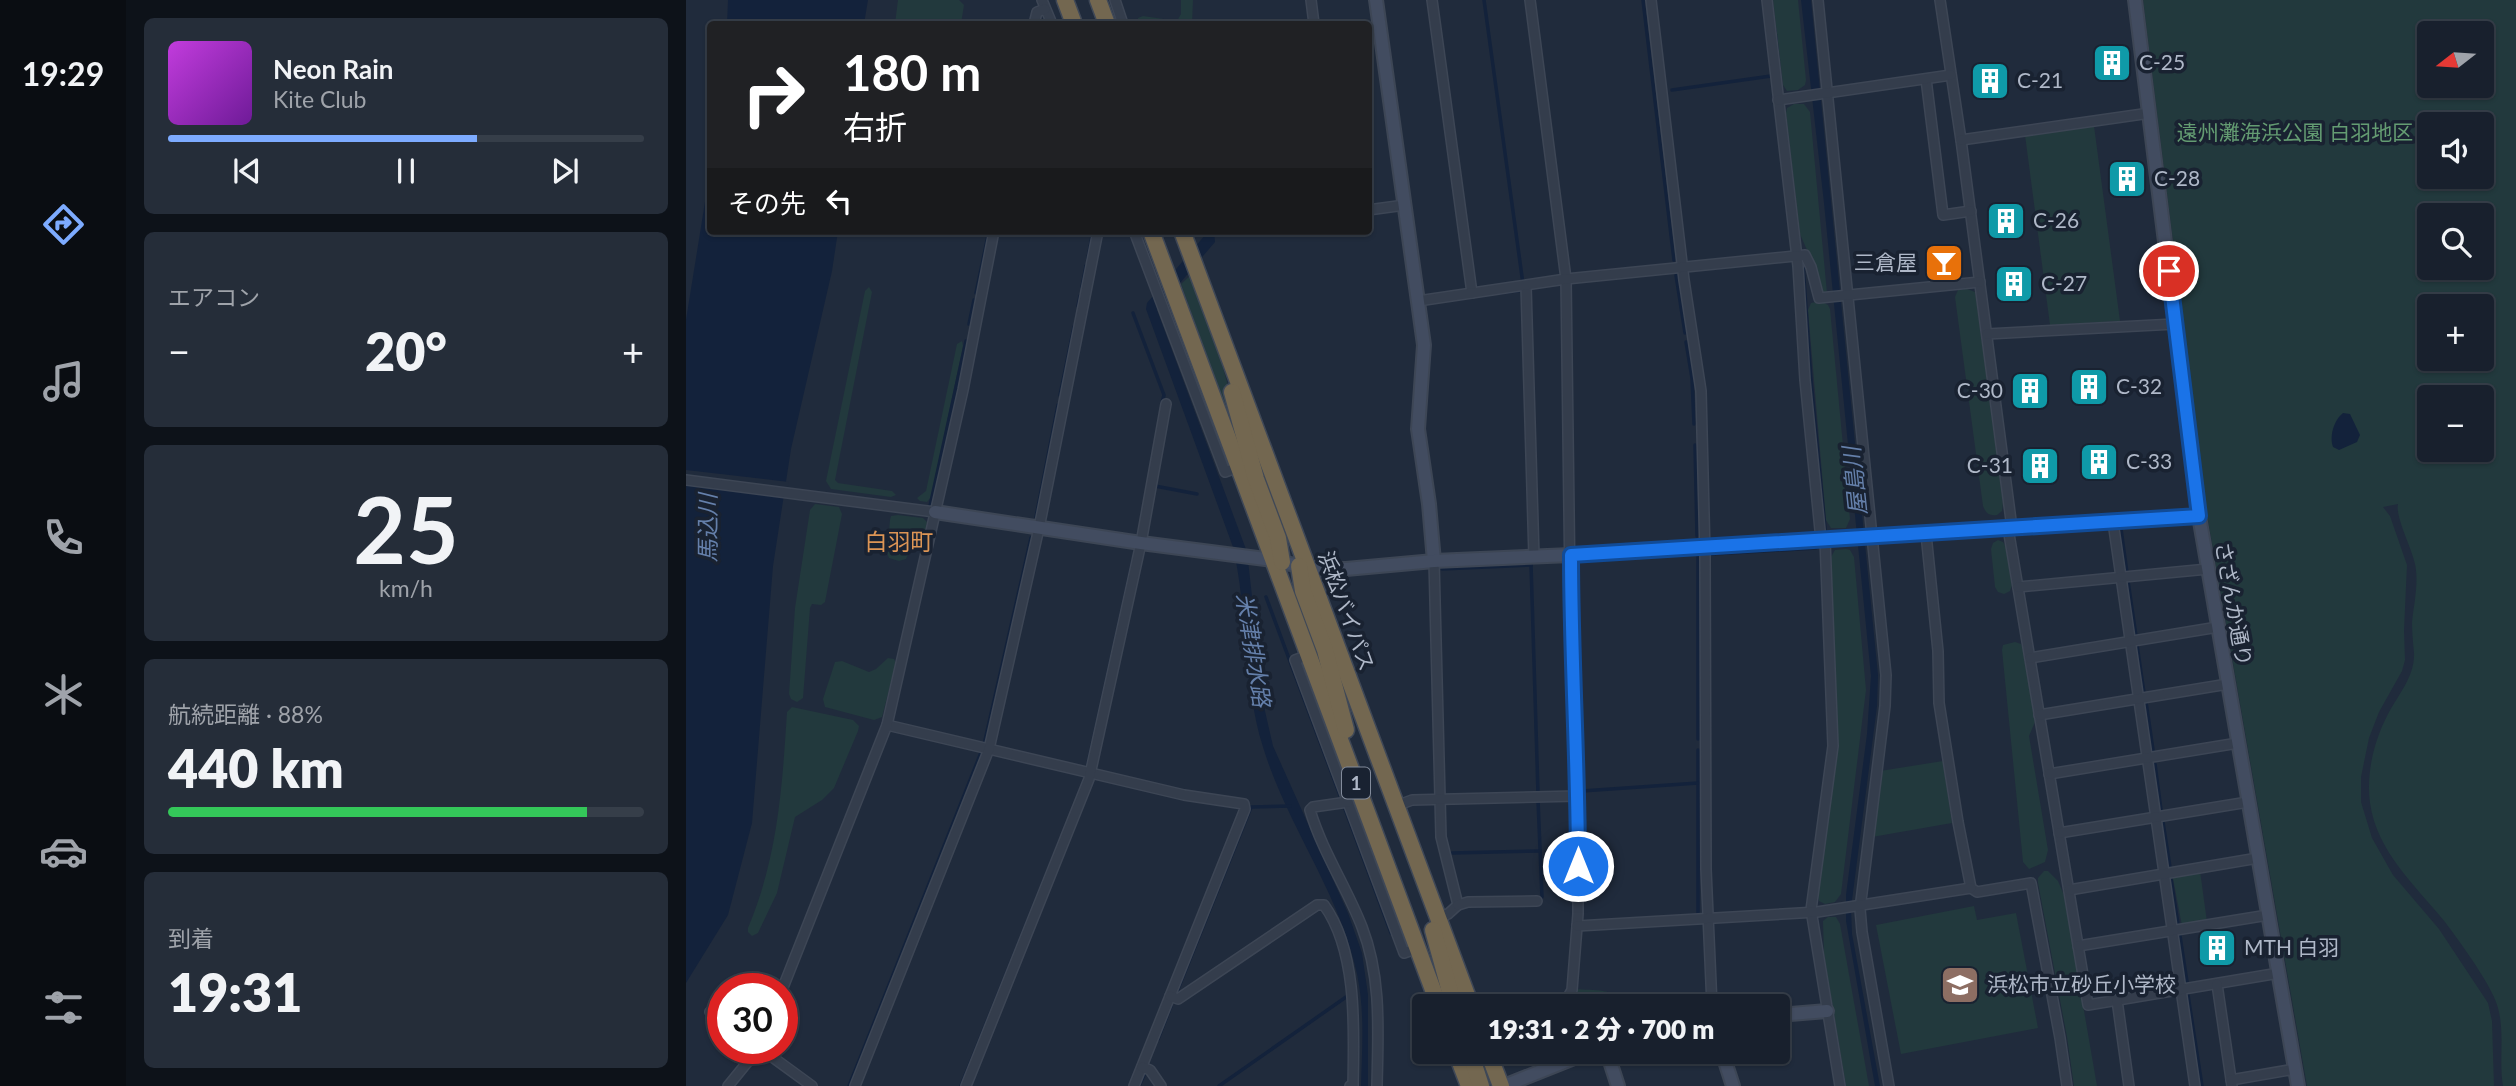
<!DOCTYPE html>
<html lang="ja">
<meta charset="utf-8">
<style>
body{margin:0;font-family:Lato,"Noto Sans JP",sans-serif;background:#252d39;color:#f1f3f6;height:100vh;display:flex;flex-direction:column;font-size:26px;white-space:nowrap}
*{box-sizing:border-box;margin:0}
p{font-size:23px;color:#9fa3aa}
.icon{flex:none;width:38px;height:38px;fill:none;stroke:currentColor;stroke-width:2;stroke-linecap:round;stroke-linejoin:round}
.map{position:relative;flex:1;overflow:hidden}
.panel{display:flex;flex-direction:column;gap:18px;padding:18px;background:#0d1219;width:560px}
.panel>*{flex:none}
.top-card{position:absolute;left:21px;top:21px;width:665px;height:214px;border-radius:7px;box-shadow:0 2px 5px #0004,0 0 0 2px #363e49;background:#202124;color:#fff;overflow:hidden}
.needle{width:46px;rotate:253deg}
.fabs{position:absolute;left:1731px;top:21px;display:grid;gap:14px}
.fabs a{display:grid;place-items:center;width:77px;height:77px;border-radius:7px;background:#18202d;box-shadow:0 2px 5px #0004,0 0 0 2px #363e49;font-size:35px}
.speed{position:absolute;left:21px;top:973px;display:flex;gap:14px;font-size:35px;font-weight:700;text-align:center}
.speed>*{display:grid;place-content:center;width:91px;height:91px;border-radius:50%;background:#18202d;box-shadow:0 2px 5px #0004,0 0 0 2px #363e49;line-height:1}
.speed .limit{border:10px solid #d22;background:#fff;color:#111}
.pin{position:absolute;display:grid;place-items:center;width:60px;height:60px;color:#fff;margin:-30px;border:4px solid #fff;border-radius:50%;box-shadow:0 2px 7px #0007}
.me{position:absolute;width:77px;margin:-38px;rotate:0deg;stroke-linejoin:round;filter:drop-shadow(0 0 5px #0008)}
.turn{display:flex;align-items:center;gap:24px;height:147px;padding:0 21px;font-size:32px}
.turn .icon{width:91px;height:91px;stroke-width:2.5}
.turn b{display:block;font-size:49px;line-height:60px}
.then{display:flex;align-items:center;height:66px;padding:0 21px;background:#0003;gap:14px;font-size:26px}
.big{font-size:52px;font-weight:800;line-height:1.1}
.panel .tile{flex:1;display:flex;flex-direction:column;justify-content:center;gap:10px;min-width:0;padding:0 24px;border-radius:10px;background:#252d39}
.panel .dial{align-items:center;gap:0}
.dial b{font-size:91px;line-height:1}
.song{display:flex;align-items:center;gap:21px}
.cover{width:84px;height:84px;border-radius:10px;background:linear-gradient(135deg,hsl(290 70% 55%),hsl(280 70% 35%))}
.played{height:7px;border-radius:4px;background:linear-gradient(90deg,#7dabff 65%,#363e49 65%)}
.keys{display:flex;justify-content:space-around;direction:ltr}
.heat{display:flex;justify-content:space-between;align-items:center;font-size:38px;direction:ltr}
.charge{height:10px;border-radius:5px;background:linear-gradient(90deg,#34c759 88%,#363e49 0)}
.trip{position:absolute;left:726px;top:994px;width:378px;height:70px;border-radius:7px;background:#18202d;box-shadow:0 2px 5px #0004,0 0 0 2px #363e49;font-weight:800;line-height:70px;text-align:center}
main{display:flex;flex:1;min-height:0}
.tab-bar{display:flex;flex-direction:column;width:126px;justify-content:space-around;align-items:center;background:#0a0d12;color:#9fa3aa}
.tab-bar .icon{width:49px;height:49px}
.tab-bar .active{color:#7dabff}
.tab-bar b{font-size:32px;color:#f1f3f6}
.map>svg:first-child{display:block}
</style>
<main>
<nav class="tab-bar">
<b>19:29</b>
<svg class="icon active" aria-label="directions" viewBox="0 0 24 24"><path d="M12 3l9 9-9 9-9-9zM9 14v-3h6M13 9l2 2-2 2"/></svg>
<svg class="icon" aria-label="music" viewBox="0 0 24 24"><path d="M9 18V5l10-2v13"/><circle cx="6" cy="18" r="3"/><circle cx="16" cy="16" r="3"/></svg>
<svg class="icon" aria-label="phone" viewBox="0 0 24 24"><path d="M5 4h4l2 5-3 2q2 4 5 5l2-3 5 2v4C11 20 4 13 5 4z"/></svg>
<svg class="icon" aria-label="climate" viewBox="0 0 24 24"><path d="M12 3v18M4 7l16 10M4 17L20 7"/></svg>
<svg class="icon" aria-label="car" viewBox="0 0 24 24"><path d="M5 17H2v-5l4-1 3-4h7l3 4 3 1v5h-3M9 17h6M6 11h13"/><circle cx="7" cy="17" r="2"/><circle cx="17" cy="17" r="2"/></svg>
<svg class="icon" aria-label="filters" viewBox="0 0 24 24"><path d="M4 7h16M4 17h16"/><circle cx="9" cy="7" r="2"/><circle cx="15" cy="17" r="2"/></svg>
</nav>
<section class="panel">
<div class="tile">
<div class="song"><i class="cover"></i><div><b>Neon Rain</b><p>Kite Club</p></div></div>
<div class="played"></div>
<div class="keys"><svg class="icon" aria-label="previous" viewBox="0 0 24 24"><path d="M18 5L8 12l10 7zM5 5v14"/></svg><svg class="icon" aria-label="pause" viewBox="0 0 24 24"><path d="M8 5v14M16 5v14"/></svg><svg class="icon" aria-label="next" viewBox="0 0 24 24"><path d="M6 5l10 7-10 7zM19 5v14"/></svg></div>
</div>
<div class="tile"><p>エアコン</p>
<div class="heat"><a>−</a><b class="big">20°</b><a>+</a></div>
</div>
<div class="tile dial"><b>25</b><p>km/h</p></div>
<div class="tile"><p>航続距離 · 88%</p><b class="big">440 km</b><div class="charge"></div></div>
<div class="tile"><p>到着</p><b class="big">19:31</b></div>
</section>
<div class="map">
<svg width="1830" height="1086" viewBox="0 0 1830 1086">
<rect width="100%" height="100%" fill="#202b3c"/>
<g fill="#22393d" fill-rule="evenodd">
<path d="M 212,0 L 273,0 L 278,5 L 275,24 L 209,24 Z"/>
<path d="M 495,0 L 507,0 L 506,24 L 451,24 L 452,18 L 457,16 L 491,21 L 495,14 Z"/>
<path d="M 1087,0 L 1112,0 L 1120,80 L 1119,85 L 1112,90 L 1101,91 L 1097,85 Z"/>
<path d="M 1457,0 L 1830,0 L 1830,1086 L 1817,1086 C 1812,1057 1821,1025 1808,997 C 1798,975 1774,942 1759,922 C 1729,885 1691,852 1684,803 C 1680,774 1688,741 1701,716 C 1711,696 1729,677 1728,653 C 1727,643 1726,632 1726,622 C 1728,603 1733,582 1729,564 C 1726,548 1709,517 1712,504 L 1697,507 L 1704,516 L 1721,565 L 1718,630 L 1719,660 L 1716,671 L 1693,712 L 1683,738 L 1675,777 L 1675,802 L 1686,838 L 1707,875 L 1753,929 L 1802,1003 L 1806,1021 L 1808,1086 L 1621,1086 L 1521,515 ZM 1743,33 L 1796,33 L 1796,86 L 1743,86 ZM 1743,124 L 1796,124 L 1796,177 L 1743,177 ZM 1743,215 L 1796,215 L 1796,268 L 1743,268 ZM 1743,306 L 1796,306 L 1796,359 L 1743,359 ZM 1743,397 L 1796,397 L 1796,450 L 1743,450 Z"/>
<path d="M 1108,104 L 1118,104 L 1124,112 L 1141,293 L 1136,293 L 1128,266 L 1114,234 L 1100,113 L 1101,108 Z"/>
<path d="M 1408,126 L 1434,321 L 1364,325 L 1339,135 Z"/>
<path d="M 505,275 L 532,350 L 581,525 L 495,284 Z"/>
<path d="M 183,287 L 186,292 L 149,480 L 152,483 L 206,491 L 210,495 L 205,497 L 145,489 L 140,481 L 179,291 Z"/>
<path d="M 1281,289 L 1289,292 L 1290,296 L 1317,503 L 1316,511 L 1311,515 C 1303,516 1300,513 1297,506 L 1269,297 L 1272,290 Z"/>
<path d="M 1135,301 L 1142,305 L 1144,309 L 1164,519 L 1160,528 L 1145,528 L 1140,520 L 1122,310 L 1125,303 Z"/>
<path d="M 276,341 L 277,346 L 245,497 L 241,502 L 234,501 L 231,498 L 240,491 L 271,344 Z"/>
<path d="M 129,504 L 153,507 L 156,514 L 139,602 L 135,605 L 126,604 L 124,608 L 117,698 L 111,702 L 105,699 L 103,694 L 109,608 L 124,510 Z"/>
<path d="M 212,515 L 237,518 L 241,522 L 238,539 L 225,548 L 220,559 L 213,561 L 203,558 L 201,553 L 204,520 L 205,516 Z"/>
<path d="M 1312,540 L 1317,542 L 1320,547 L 1326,585 L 1324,591 L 1318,594 L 1312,592 L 1309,587 L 1305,549 L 1307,543 Z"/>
<path d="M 1160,549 L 1164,550 L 1168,557 L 1180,690 L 1155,894 L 1149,902 L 1139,904 L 1133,901 L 1132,896 L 1152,746 L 1145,557 L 1149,550 Z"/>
<path d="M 1329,642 L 1335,644 L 1337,648 L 1349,722 L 1343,736 L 1362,850 L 1359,862 L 1343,869 L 1337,862 L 1316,650 L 1317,645 Z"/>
<path d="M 202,658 L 208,659 L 210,663 L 196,717 L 188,720 L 139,707 L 137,699 L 149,662 L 156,661 L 183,672 L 190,669 Z"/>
<path d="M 106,707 L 167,720 L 173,726 L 172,731 L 148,788 L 136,800 L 109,817 L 91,893 L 72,933 L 66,936 L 62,932 L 62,928 C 92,856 96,789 101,712 Z"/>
<path d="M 1257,761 L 1266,823 L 1186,837 L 1194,771 Z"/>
<path d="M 1358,871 L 1362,871 L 1372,881 L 1378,895 L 1411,1086 L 1388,1086 L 1381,1037 L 1352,883 L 1352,878 Z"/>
<path d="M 1514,871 L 1521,922 L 1496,926 L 1487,878 Z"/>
<path d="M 1288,906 L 1291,920 L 1330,913 L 1352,1028 L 1215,1054 L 1190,925 Z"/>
<path d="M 1142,917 L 1150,917 L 1154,924 L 1183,1086 L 1160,1086 L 1138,955 L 1137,921 Z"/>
<path d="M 889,989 C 908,991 930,987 938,1006 L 882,1006 Z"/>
</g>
<g fill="#13223b">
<path d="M 42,0 L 182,0 L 178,24 L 41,24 Z"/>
<path d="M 1115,0 L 1125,0 L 1192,675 L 1191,706 L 1165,908 L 1166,934 L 1194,1086 L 1189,1086 L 1160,921 L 1160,895 L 1181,734 L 1185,676 L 1138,203 Z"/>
<path d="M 24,171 L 24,231 L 152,231 L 146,271 L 105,449 L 87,566 L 66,823 L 42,915 L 0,983 L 0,320 Z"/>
<path d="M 520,231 L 528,231 L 529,242 L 471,310 L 561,552 L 579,711 L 587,746 L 662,913 L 676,953 L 682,995 L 682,1086 L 675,1086 C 676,1049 679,1011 671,974 C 654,893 601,826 577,747 C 557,683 562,612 547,547 L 460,309 L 461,303 L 520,234 Z"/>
<path d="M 1657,413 L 1664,414 L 1674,435 L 1671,442 L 1653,450 L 1647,447 C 1643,436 1648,420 1657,413 Z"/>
</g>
<path fill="#202b3c" d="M 0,470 L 103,482 L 101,496 L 0,484 Z"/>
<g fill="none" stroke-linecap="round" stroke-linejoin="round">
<g stroke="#13223b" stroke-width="3.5">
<path d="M 798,0 L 837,284"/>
<path d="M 957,0 L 988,260"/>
<path d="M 1089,31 L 1093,69"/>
<path d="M 986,90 L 1085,76"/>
<path d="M 402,258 L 407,231"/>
<path d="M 1117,265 L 1125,380 L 1139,529"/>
<path d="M 990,275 L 999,333"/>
<path d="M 396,287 L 400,266"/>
<path d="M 290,293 L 303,231"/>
<path d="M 814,293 L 837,290"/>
<path d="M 392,306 L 394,296"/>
<path d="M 447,313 L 478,395 L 476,403"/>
<path d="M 283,324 L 288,300"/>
<path d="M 1000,342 L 1006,378 L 1008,424"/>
<path d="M 374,395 L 388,327"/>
<path d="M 1009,445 L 1011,536"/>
<path d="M 469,486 L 511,494"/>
<path d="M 244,506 L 280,341"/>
<path d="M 350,517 L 372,405"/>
<path d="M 1435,529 L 1441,573"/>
<path d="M 1026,554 L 1130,548"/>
<path d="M 845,564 L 852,793"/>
<path d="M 756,569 L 845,565"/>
<path d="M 1442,581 L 1450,636"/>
<path d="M 580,597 L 655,798"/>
<path d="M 1451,645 L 1458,693"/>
<path d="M 1460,702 L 1467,750"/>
<path d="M 1012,739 L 1012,557"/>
<path d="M 298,745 L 345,538"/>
<path d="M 1012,750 L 1012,913"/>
<path d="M 1469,764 L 1475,810"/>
<path d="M 401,768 L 447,560"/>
<path d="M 896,791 L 1012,783"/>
<path d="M 852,800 L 856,897"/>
<path d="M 659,809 L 705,933"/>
<path d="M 1477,822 L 1484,867"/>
<path d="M 766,853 L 854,851"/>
<path d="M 1485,879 L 1492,924"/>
<path d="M 1494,936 L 1501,982"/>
<path d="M 490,994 L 565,807 L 604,806"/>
<path d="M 1502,995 L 1516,1086"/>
<path d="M 472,1039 L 485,1006"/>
<path d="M 163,1086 L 296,750"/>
<path d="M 275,1086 L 375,838"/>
<path d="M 453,1086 L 459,1073"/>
<path d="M 533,1086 L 660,997"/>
</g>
<g stroke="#3d4655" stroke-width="12">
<g id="street">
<path d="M 356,0 L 366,24"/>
<path d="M 429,0 L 437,24"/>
<path d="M 625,0 L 628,24"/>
<path d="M 746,0 L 786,293"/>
<path d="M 844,0 L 880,279 L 885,665 L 892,779 L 892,914 L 886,990 L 877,1006"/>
<path d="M 965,0 L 998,280 L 1015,391 L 1019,555 L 1020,869 L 1026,1006"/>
<path d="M 1081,0 L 1112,266 L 1119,380 L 1135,540"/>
<path d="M 1132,0 L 1200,675 L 1199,706 L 1174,909 L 1176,932 L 1203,1086"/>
<path d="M 1254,0 L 1275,140 L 1326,528"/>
<path d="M 348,24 L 351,12 L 359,9"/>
<path d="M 1240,79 L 1257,215 L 1285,211"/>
<path d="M 1092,100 L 1265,75"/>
<path d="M 1275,140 L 1464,113"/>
<path d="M 682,210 L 719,205"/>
<path d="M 448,231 L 539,472 L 553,467"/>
<path d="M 840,286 L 848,557"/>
<path d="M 732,301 L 880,279 L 1119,255 L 1125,267 L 1133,298 L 1294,282"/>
<path d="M 1301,334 L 1489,324"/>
<path d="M 0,480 L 249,512"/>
<path d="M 1427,522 L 1509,1086"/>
<path d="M 1322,528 L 1402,1005 L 1593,973"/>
<path d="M 1240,534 L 1252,651 L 1253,703 L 1272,822 L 1285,888 L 1291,892 L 1345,883 L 1374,1038 L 1381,1086"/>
<path d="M 1139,540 L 1147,746 L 1125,910 L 1154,1086"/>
<path d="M 748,561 L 755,837 L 772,905 L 762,914 L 752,918"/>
<path d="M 1332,587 L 1522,569"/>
<path d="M 623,655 L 609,660 L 718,953 L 732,948"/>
<path d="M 1344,658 L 1532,627"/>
<path d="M 1353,715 L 1542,684"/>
<path d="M 201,725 L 498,795 L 558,804 L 559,809 L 448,1086"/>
<path d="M 1363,774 L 1552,743"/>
<path d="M 662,802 L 627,807 L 624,810 C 636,851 661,888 676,927 C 696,979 692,1032 691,1086"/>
<path d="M 710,806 L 726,800 L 892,796"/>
<path d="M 1373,833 L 1562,802"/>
<path d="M 1383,890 L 1572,858"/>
<path d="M 772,905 L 782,902 L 851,901"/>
<path d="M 891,926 L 1131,912 L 1285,888"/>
<path d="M 1392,946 L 1582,915"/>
<path d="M 1531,984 L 1546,1086"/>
<path d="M 96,990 L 201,725 L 277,390 L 308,231"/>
<path d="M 484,996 L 492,999 L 631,905 L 638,905 C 672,952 668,1031 667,1086 L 664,1086"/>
<path d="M 1431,1000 L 1443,1086"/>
<path d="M 24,1012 L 37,1021"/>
<path d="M 74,1048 L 126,1086"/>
<path d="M 874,1052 L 878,1062"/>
<path d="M 456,1067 L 464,1070 L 475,1086"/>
<path d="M 1545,1080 L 1609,1069"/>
<path d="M 42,1086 L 73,1048"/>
<path d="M 169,1086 L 303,749 L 353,528 L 412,231"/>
<path d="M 280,1086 L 403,779 L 455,543 L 480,404"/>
</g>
</g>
<g stroke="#3d4655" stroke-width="16">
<g id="secondary">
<path d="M 690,0 L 738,345 L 732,429 L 743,504 L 748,561"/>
<path d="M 1449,0 L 1513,516 L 1612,1086"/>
<path d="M 249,512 L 455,543 L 587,560 L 622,568 L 660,569 L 748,561 L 885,555 L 1513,516"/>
<path d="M 1092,1015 L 1141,1011"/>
<path d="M 921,1052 L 932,1086"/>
<path d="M 1036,1052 L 1047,1086"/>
<path d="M 818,1086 L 903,1052"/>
</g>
</g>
<g stroke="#3f4857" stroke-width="19">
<g id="highway">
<path d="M 379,0 L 388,24"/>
<path d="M 412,0 L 421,24"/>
<path d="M 465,231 L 753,1006"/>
<path d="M 496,231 L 785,1006"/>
<path d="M 546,392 L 570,479 L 592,538 L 596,562"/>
<path d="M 613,566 L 617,591 L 639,650 L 660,730"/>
<path d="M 747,930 L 768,1006"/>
<path d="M 770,1052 L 783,1086"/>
<path d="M 784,1052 L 795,1086"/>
<path d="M 802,1052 L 815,1086"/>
</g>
</g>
<use href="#street" stroke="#343d4c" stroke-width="9"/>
<use href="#secondary" stroke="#424c60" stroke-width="12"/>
<use href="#highway" stroke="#736750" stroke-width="16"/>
</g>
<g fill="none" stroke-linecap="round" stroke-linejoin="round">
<g stroke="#114b97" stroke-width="18">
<path id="route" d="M 892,866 C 892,762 885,659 885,555 L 1513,516 L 1483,271"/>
</g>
<use href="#route" stroke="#1a73e8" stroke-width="12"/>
</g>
<defs>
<g id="building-square" transform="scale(2.0125)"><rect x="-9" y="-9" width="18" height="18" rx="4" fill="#0f9aa8" stroke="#192231"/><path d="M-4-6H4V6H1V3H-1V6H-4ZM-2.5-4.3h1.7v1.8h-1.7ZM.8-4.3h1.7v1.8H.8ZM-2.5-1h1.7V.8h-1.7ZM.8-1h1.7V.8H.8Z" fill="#fff"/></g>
<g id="bar-square" transform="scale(2.0125)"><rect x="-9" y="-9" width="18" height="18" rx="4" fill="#e8710a" stroke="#192231"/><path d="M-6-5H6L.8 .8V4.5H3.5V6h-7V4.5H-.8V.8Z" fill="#fff"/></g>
<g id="school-square" transform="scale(2.0125)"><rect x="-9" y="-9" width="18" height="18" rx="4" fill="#8d6e63" stroke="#192231"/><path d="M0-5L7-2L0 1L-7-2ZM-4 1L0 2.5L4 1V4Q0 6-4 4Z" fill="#fff"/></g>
</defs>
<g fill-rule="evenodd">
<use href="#building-square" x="1426" y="63"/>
<use href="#building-square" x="1304" y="81"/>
<use href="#building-square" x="1441" y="179"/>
<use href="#building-square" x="1320" y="221"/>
<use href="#bar-square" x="1258" y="263"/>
<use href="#building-square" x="1328" y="284"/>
<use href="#building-square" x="1403" y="387"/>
<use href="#building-square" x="1344" y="391"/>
<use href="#building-square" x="1413" y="462"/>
<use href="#building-square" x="1354" y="466"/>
<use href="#building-square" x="1531" y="948"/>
<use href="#school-square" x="1274" y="985"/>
</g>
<g text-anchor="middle" stroke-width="7" stroke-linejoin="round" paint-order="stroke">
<rect fill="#192231" stroke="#828b9b" stroke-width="2" x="656" y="767.5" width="28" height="31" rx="5"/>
<g font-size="19" font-weight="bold" fill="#afb8c8">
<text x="670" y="790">1</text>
</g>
<g font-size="21" fill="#afb8c8" stroke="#192231" text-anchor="start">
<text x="1453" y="70">C-25</text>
<text x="1331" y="88">C-21</text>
<text x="1468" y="186">C-28</text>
<text x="1347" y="228">C-26</text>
<text x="1231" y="270" text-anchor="end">三倉屋</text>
<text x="1355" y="291">C-27</text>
<text x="1430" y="394">C-32</text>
<text x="1317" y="398" text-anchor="end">C-30</text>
<text x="1440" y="469">C-33</text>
<text x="1327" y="473" text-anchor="end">C-31</text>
<text x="1558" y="955">MTH 白羽</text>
<text x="1301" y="992">浜松市立砂丘小学校</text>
</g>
<g font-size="21" fill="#649c72" stroke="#192231">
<text x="1609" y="140">遠州灘海浜公園 白羽地区</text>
</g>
<g font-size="21" fill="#afb8c8" stroke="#192231">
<text transform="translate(1547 604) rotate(80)" y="7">さざんか通り</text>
<text transform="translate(660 611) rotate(70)" y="7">浜松バイパス</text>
</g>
<g font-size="23" font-style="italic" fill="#6580ab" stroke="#192231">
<text transform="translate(1169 481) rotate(-96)" y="8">屋島川</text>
<text transform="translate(22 528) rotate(-90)" y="8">馬込川</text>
<text transform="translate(567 650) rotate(81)" y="8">米津排水路</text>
</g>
<g font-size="23" fill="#dd9555" stroke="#192231">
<text x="213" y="550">白羽町</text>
</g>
</g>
</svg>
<div class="fabs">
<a><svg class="needle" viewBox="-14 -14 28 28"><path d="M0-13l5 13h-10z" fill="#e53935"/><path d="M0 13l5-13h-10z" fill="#9fa3aa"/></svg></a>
<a><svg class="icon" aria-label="sound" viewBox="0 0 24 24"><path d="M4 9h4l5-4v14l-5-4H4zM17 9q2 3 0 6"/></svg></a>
<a><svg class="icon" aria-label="search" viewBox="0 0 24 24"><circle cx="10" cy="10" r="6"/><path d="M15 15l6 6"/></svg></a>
<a>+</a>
<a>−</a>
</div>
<div class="speed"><div class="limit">30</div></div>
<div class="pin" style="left:1483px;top:271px;background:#d93025"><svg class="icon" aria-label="arrive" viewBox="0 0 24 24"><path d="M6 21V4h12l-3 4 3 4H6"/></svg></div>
<svg class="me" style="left:892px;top:866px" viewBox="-20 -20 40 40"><circle r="17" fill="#1a73e8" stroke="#fff" stroke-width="3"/><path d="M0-11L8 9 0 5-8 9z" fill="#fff"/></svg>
<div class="trip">19:31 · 2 分 · 700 m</div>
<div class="top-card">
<div class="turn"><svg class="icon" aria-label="right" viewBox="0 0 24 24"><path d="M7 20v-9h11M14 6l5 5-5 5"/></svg><div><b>180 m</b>右折</div></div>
<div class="then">その先<svg class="icon" aria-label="left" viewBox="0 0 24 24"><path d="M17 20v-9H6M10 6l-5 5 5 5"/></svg></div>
</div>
</div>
</main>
